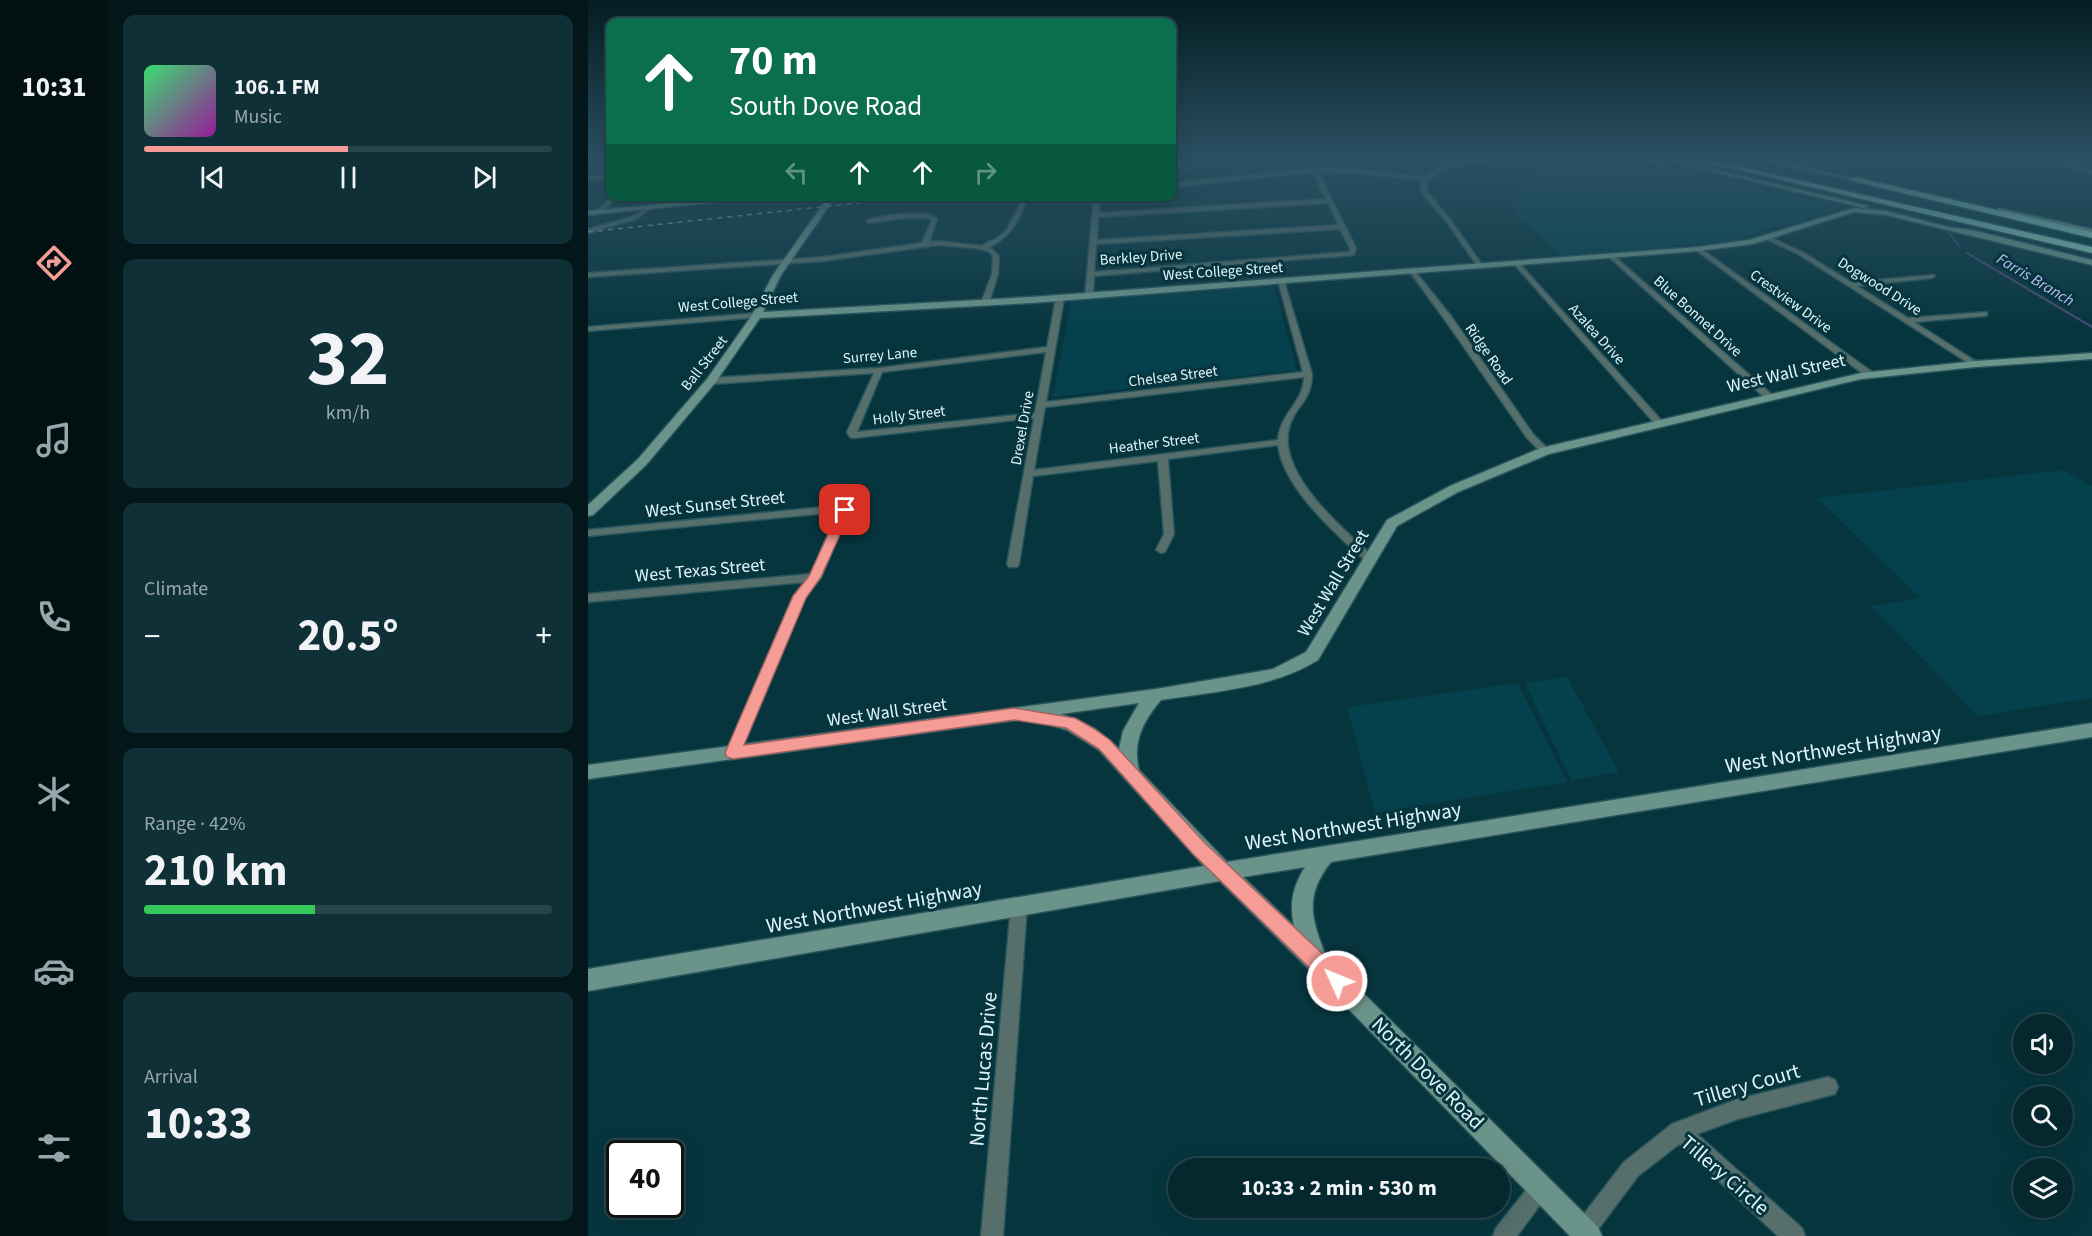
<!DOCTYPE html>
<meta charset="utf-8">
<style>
body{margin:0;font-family:"Source Sans 3",sans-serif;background:#0e3036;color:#f1f3f6;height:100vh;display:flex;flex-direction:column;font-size:22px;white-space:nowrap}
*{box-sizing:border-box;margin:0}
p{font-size:20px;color:#97a6aa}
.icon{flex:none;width:33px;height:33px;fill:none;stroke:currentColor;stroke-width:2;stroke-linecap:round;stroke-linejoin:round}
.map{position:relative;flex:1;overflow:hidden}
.side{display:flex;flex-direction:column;gap:15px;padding:15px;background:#031619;width:480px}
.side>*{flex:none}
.hud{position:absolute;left:18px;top:18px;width:570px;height:183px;border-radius:12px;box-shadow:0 6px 24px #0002,0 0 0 2px #26444a;background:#0b6e4f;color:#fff;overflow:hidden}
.fabs{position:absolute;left:1425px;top:1014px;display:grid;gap:12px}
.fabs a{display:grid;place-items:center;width:60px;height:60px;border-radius:50%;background:#05282e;box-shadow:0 6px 24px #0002,0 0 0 2px #26444a;font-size:30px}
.speed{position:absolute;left:18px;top:1140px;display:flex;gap:12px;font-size:30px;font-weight:700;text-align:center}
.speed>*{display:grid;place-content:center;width:78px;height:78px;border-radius:50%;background:#05282e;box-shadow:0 6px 24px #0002,0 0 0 2px #26444a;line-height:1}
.speed .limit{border:3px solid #111;border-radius:9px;background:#fff;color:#111}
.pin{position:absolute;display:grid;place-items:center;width:51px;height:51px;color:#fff;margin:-26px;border-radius:12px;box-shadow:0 3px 9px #0006}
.me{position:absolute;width:66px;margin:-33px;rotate:314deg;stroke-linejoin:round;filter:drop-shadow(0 0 4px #0008)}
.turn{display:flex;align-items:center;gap:21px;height:126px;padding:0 24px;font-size:27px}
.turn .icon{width:78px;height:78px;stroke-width:2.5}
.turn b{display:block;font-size:42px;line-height:51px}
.lanes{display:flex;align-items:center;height:57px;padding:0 24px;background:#0003;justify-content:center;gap:30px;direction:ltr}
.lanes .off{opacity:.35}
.big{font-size:45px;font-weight:700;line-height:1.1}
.side .card{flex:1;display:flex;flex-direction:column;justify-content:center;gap:9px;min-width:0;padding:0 21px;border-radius:12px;background:#0e3036}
.side .dial{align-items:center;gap:0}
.dial b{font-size:78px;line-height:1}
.song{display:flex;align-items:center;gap:18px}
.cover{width:72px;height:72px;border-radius:9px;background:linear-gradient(135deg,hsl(140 70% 55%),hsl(300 70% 35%))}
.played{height:6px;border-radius:3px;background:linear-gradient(90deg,#f59c96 50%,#26444a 50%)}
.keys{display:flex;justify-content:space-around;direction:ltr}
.heat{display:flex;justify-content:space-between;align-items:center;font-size:33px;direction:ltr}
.charge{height:9px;border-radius:4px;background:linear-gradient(90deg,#34c759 42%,#26444a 0)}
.trip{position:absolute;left:580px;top:1158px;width:342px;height:60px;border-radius:30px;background:#05282e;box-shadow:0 6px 24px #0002,0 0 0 2px #26444a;font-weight:700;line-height:60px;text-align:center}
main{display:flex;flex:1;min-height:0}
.menu{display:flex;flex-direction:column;width:108px;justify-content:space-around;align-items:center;background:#021012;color:#97a6aa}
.menu .icon{width:42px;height:42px}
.menu .on{color:#f59c96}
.menu b{font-size:27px;color:#f1f3f6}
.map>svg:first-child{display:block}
</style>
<main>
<nav class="menu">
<b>10:31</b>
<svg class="icon on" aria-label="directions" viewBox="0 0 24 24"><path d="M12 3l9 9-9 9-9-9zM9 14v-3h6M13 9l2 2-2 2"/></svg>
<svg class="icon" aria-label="music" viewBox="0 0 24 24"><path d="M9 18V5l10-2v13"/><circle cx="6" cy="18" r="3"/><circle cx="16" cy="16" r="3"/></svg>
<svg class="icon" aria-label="phone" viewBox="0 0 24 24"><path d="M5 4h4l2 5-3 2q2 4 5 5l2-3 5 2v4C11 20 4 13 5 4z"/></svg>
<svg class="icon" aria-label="climate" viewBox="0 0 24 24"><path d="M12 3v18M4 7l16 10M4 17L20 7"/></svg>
<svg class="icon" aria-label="car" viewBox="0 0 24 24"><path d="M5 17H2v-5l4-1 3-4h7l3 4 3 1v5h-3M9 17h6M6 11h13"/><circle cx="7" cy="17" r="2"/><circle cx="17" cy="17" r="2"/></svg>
<svg class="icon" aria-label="filters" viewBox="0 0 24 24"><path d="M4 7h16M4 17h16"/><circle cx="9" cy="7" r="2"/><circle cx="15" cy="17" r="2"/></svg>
</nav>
<section class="side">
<div class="card">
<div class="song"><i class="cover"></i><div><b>106.1 FM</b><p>Music</p></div></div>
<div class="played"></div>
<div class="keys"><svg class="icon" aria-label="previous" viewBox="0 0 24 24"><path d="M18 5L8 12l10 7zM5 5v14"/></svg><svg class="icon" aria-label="pause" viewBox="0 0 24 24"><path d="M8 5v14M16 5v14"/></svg><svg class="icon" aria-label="next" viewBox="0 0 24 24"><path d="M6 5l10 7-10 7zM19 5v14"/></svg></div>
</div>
<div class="card dial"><b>32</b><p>km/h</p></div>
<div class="card"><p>Climate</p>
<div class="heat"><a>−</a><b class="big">20.5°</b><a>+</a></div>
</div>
<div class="card"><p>Range · 42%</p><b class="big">210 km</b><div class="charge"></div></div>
<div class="card"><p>Arrival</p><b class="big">10:33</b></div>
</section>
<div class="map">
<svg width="1504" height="1236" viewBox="0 0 1504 1236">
<rect width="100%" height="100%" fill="#07353e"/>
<g fill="#04414c">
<path d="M 947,157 L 1036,157 L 1243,203 L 1254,208 L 1137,242 L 973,256 L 930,216 L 925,203 L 929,193 L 943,180 L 957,174 L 911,161 Z"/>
<path d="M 686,286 L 709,370 L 465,397 L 483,301 Z"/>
<path d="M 1475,470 L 1504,486 L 1504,698 L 1390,716 L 1283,606 L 1332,598 L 1229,498 Z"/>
<path d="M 979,677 L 1031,772 L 983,780 L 937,683 Z"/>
<path d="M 930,683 L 979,782 L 787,813 L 759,707 Z"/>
</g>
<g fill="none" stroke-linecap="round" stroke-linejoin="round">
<path stroke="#4a4b74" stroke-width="1.5" d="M 1361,233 L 1372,247"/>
<path stroke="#4a4b74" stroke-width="2" d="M 1379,253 L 1504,327"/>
<g stroke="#29545c" stroke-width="3">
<g id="street">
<path d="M 901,157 L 921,157 C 893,168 863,155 839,183 L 839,192 L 862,219 L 895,266 L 894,267 L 890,267 L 858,221 L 833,192 L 833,183 L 835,180 L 766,173 L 732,172 L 730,172 L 768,248 L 766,255 L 506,276 L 505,296 L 501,298 L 497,296 L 506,196 L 512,196 L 511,213 L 738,199 L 725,172 L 584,187 L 584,183 L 726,168 L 766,169 L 838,177 C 854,162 880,159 901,157 ZM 740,203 L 751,225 L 509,240 L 510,217 ZM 752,229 L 762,248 L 761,252 L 506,272 L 508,244 Z"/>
<path d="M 1458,157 L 1466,157 L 1504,171 L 1504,175 Z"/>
<path d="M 22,175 L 22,179 L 0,180 L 0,176 Z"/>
<path d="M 25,196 L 31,196 L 12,213 L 8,213 L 8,211 Z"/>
<path d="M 479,196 L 473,199 L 470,197 L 471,196 Z"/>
<path d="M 433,201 L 438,202 C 429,224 422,237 400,248 L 404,249 L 411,256 L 410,274 L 401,303 L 397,305 L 393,303 L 404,274 L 405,256 L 400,251 L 386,248 L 350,245 L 235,261 L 0,277 L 0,273 L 235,257 L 334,243 L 344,220 L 341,218 L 317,218 L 281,223 L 278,221 C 290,215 340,209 349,219 L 341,242 L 350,241 L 393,246 L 409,238 L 419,230 Z"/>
<path d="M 62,205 L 64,208 L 48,219 L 0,233 L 0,229 L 44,217 Z"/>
<path d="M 1176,236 L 1180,236 L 1216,253 L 1263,282 L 1346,275 L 1347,276 L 1344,278 L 1269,286 L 1320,318 L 1399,312 L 1399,316 L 1396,316 L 1326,322 L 1392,364 L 1385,366 L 1212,255 L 1176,238 Z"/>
<path d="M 1108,248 L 1112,248 L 1284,372 L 1284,376 L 1278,376 L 1108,250 Z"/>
<path d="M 1021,255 L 1025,255 L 1183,394 L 1183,398 L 1177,398 L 1021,257 Z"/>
<path d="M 926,262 L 930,262 L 1074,421 L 1074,425 L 1068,425 L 926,264 Z"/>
<path d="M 822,270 L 826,270 L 863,316 L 945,434 L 960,449 L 960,453 L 954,453 L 939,438 L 857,320 L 822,272 Z"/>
<path d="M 693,279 L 696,281 L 724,374 C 724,402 707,405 701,428 C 689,474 756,530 787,558 L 789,560 L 787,562 L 779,562 C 749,535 695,488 690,445 L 580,459 L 586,534 L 577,552 L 573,553 L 568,550 L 576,534 L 570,461 L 445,476 L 431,564 L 429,567 L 421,567 L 419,564 L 446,418 L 265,438 L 262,437 L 259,432 L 286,373 L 123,384 L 119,381 L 123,378 L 291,368 L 459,347 L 468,298 L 472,296 L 476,298 L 458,402 L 715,372 L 690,281 ZM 458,352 L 447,413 L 269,432 L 294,372 ZM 716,377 C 716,402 692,413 690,440 L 446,470 L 457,407 Z"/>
<path d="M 169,313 L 172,313 L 172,317 L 0,331 L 0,327 Z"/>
<path d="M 257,505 L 262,508 L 233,577 L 217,597 L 152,753 L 150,757 L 145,759 L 140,757 L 138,753 L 206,596 L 217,582 L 0,602 L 0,594 L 223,574 L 250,512 L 0,536 L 0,530 Z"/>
<path d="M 431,898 L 437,901 L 439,906 L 415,1236 L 393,1236 L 423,906 L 425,901 Z"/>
<path d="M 1240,1077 L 1247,1080 L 1250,1087 L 1247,1094 L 1150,1119 L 1109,1134 L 1214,1228 L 1217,1236 L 1190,1236 L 1091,1144 L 1050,1176 L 1005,1236 L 988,1236 L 985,1230 L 989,1223 L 1036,1162 L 1084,1124 L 1150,1099 Z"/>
<path d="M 953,1177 L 960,1180 L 963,1187 L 960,1194 L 929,1236 L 905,1236 L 908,1228 L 946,1180 Z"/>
</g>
</g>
<g stroke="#29545c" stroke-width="3">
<g id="secondary">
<path d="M 610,157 L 637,157 L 584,163 L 584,159 Z"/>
<path d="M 1044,157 L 1055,157 L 1077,163 L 1074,165 Z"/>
<path d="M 1063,157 L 1074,157 L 1280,206 L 1276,208 Z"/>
<path d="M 1161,157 L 1173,157 L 1287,183 L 1284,185 Z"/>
<path d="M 161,196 L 193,196 L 0,215 L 0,211 Z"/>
<path d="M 241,196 L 248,196 L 193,275 L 175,312 L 443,297 L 1110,247 L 1161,240 L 1266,208 L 1298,211 L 1360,227 L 1384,230 L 1504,260 L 1504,265 L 1298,215 L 1266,212 L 1165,244 L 1110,251 L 443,303 L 172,318 L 127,383 L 58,465 L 5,515 L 0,516 L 0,505 L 50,459 L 119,379 L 164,315 L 185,275 Z"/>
<path d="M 1410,208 L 1504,229 L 1504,233 L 1407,212 Z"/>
<path d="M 1504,353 L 1504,359 L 1388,367 L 1273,379 L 961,454 L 870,492 L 809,526 L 730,660 C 683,689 626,691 573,700 C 555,721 544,742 551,770 L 639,862 L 1504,723 L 1504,737 L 743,862 C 716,896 723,918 738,956 L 1010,1227 L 1014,1236 L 982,1236 L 741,989 L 632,881 L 0,991 L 0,969 L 616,866 L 511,750 L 479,730 L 442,718 L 0,779 L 0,765 L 568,689 L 685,669 L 718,652 L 799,520 L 862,486 L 953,448 L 1273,373 L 1388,361 ZM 551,703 L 535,731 L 531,749 L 507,729 L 473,714 ZM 717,867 C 705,886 701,904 706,926 L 655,877 Z"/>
</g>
</g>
<g stroke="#29545c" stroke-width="3">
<g id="highway">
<path d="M 1095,157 L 1109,157 L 1504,247 L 1504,253 Z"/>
<path d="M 1267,177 L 1504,232 L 1504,238 L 1264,181 L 1263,179 Z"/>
</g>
</g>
<use href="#street" fill="#566f6a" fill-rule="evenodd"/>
<use href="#secondary" fill="#6a938a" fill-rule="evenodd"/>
<use href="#highway" fill="#87c7ba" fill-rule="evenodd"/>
<g stroke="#86a6ad" stroke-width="1.5" stroke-dasharray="5 5" stroke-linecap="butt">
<path d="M 584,170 L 712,157"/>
<path d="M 0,232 L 335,196"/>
</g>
</g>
<linearGradient id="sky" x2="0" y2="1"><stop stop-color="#041d22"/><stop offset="0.48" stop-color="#2b5163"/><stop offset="1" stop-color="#2b5163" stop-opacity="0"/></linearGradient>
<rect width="1504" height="330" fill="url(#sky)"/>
<path fill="#f59c96" stroke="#9f6562" stroke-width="1.5" d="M 257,507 L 263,510 L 233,577 L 218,598 L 156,745 L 426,708 L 487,718 L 505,728 L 522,740 L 617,843 L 756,974 L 759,981 L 756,988 L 749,990 L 742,988 L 605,854 L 511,749 L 478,728 L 426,720 L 145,759 L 139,757 L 137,753 L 205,596 L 221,576 L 251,510 Z"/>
<g text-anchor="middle" stroke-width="6" stroke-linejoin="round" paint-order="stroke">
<g font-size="15" fill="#def5fa" stroke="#07353e">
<text transform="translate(553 257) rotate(-4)" y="5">Berkley Drive</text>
<text transform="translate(635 271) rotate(-4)" y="5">West College Street</text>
<text transform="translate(1292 286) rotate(32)" y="5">Dogwood Drive</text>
<text transform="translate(1203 301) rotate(36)" y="5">Crestview Drive</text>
<text transform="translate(150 302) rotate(-5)" y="5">West College Street</text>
<text transform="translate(1110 316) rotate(42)" y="5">Blue Bonnet Drive</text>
<text transform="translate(1009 334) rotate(48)" y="5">Azalea Drive</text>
<text transform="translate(901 354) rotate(55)" y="5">Ridge Road</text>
<text transform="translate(292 355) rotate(-5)" y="5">Surrey Lane</text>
<text transform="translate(116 363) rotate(-52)" y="5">Ball Street</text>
<text transform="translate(585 376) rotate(-7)" y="5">Chelsea Street</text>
<text transform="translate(321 415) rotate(-7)" y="5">Holly Street</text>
<text transform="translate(434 428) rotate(-80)" y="5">Drexel Drive</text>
<text transform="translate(566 443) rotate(-7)" y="5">Heather Street</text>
</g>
<g font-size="16" font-style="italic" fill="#bdbff7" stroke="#07353e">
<text transform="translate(1448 279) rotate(31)" y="6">Farris Branch</text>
</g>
<g font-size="18" fill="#def5fa" stroke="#07353e">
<text transform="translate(1198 373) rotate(-13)" y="6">West Wall Street</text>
<text transform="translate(127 504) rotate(-6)" y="6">West Sunset Street</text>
<text transform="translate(112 570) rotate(-5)" y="6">West Texas Street</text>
<text transform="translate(745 583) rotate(-59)" y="6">West Wall Street</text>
<text transform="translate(299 712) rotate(-8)" y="6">West Wall Street</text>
</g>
<g font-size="21" fill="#def5fa" stroke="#07353e">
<text transform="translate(1245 749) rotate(-9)" y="7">West Northwest Highway</text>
<text transform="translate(765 826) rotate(-9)" y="7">West Northwest Highway</text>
<text transform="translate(286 907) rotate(-10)" y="7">West Northwest Highway</text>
<text transform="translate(395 1069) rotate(-85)" y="7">North Lucas Drive</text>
<text transform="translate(840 1073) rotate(45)" y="7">North Dove Road</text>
<text transform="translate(1159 1085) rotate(-16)" y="7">Tillery Court</text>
<text transform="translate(1137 1175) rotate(41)" y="7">Tillery Circle</text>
</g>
</g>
</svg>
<div class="fabs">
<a><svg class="icon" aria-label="sound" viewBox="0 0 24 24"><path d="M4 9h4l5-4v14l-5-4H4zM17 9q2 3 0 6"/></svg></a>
<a><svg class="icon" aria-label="search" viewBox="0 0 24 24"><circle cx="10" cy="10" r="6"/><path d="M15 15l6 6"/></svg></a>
<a><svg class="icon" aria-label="layers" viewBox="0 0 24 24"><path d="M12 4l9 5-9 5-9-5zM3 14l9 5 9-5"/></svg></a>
</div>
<div class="speed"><div class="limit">40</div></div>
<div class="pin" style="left:257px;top:510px;background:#d93025"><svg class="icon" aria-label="arrive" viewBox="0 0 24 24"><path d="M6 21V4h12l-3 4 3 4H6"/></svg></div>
<svg class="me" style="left:749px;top:981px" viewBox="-20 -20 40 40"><circle r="17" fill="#f59c96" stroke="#fff" stroke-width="3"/><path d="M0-11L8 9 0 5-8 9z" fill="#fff"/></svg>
<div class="trip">10:33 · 2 min · 530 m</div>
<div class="hud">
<div class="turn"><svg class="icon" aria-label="ahead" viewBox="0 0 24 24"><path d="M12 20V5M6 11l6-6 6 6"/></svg><div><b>70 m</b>South Dove Road</div></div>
<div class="lanes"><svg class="icon off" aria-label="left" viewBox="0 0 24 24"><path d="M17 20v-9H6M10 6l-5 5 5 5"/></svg><svg class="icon" aria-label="ahead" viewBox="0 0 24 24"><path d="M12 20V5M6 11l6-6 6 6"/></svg><svg class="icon" aria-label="ahead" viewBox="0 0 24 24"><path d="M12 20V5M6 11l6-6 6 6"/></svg><svg class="icon off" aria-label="right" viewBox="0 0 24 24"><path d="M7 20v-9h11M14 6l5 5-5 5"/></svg></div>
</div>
</div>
</main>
